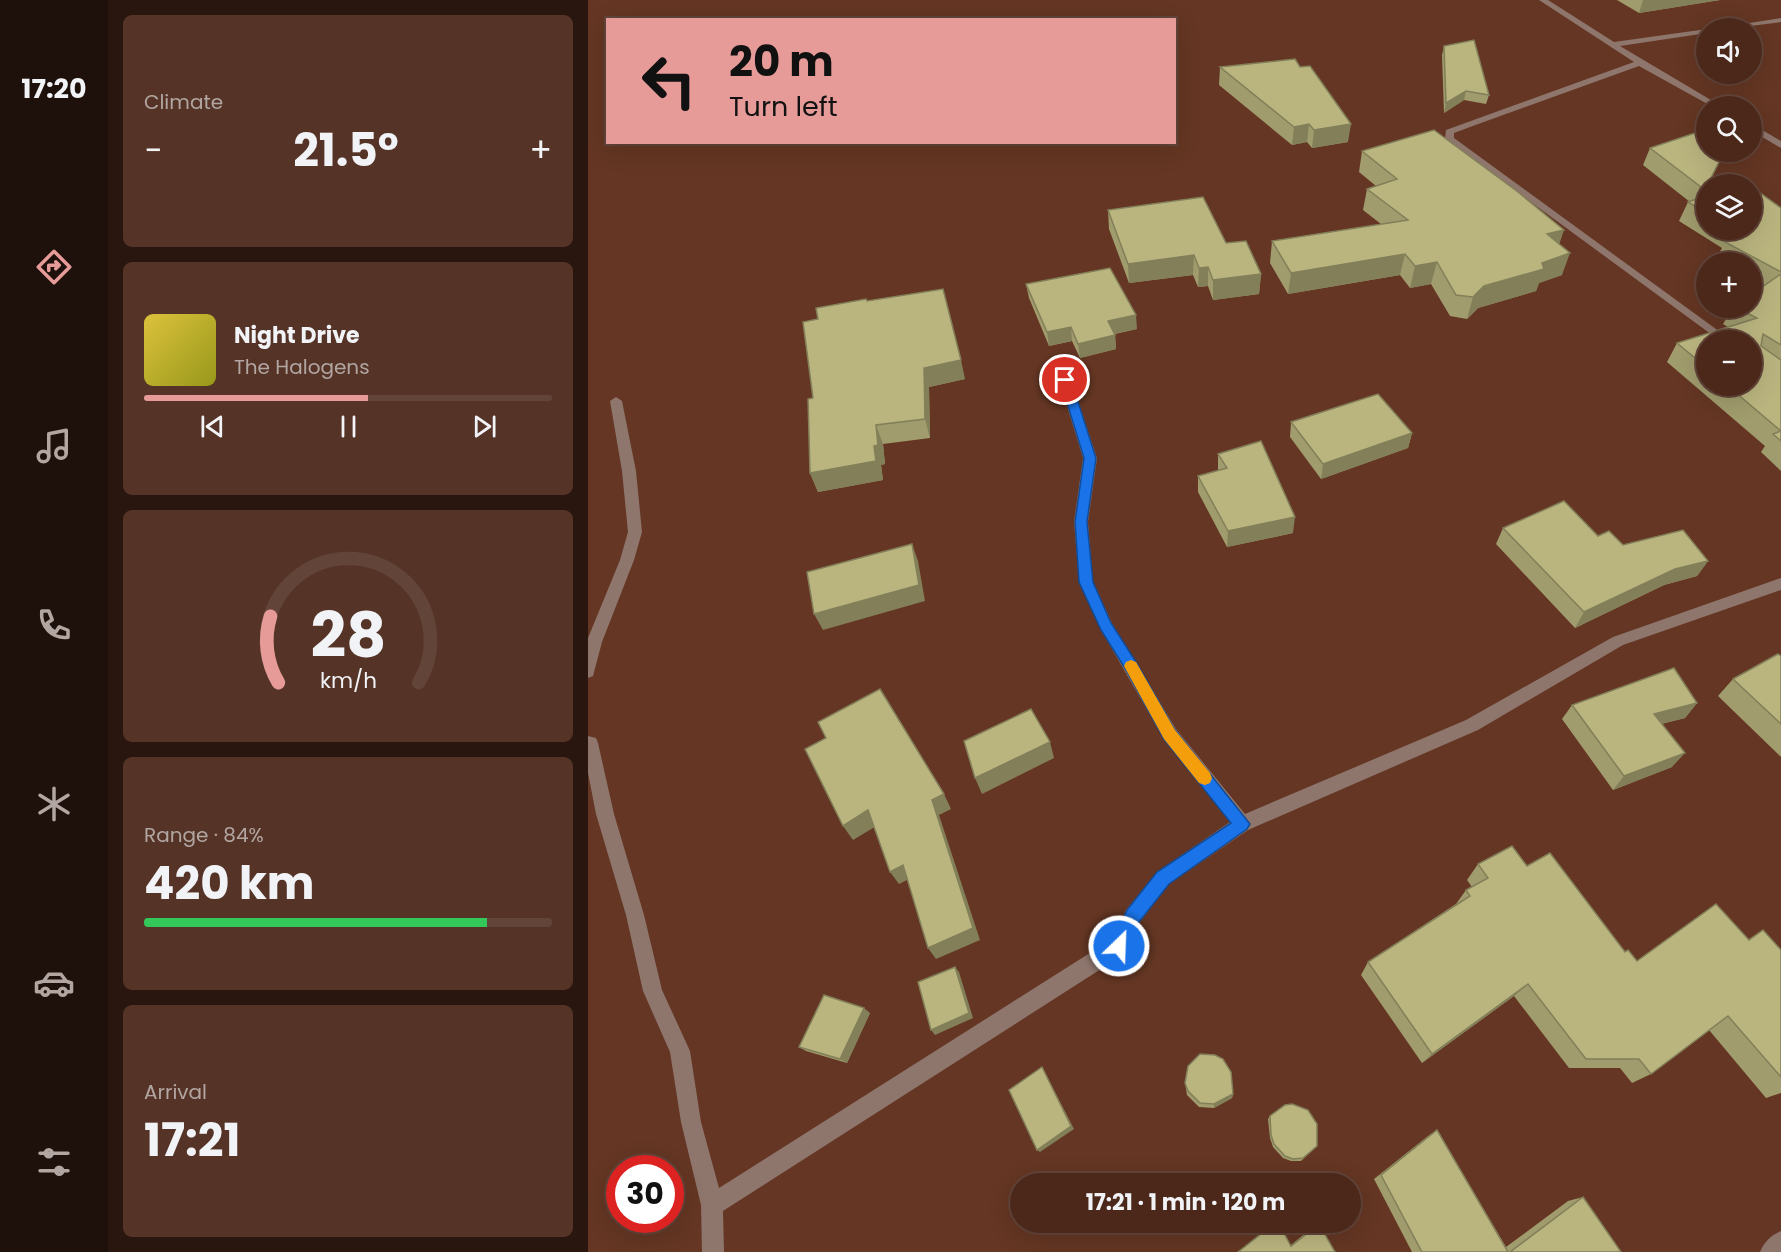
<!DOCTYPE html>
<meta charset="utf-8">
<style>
body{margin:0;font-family:Poppins,sans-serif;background:#553427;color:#f1f3f6;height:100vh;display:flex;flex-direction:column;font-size:22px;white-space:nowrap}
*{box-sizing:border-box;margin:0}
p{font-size:20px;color:#b2a6a2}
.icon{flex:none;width:33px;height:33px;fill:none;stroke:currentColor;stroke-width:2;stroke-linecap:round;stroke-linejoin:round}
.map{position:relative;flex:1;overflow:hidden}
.side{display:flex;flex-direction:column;gap:15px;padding:15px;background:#29160e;width:480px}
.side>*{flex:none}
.banner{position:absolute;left:18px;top:18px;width:570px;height:126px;border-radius:0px;box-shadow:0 6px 24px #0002,0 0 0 2px #624439;background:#e69b98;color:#111;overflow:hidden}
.buttons{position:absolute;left:1108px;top:18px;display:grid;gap:12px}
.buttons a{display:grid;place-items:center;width:66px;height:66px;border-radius:50%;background:#4b281a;box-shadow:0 6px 24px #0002,0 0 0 2px #624439;font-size:30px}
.speed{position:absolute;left:18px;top:1155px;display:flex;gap:12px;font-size:30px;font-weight:700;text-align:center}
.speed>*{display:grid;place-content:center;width:78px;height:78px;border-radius:50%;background:#4b281a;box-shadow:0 6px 24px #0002,0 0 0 2px #624439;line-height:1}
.speed .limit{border:9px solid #d22;background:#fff;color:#111}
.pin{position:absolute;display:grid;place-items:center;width:51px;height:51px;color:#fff;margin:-26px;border:3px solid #fff;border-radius:50%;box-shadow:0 2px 6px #0007}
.me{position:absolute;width:66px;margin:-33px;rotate:24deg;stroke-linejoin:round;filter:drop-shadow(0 0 4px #0008)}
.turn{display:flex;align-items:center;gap:21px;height:126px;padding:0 24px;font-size:27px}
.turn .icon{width:78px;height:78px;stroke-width:2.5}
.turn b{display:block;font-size:42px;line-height:51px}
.big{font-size:45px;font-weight:700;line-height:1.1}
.side .tile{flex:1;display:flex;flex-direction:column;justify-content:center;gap:9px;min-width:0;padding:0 21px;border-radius:9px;background:#553427}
.side .dial{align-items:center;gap:0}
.dial svg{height:156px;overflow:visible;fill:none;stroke:#624439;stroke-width:7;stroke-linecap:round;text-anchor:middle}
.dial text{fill:#f1f3f6;stroke:none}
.song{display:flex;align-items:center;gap:18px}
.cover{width:72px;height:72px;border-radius:9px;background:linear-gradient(135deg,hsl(50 70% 55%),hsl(60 70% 35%))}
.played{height:6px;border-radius:3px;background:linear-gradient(90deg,#e69b98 55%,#624439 55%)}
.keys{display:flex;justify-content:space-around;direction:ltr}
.heat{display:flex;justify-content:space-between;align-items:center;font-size:33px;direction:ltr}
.charge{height:9px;border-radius:4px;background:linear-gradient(90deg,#34c759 84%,#624439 0)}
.trip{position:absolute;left:422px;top:1173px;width:351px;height:60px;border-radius:30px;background:#4b281a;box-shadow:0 6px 24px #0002,0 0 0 2px #624439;font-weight:700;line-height:60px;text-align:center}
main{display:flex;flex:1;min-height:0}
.tab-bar{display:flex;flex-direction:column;width:108px;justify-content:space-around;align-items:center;background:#1e100a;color:#b2a6a2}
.tab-bar .icon{width:42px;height:42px}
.tab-bar .active{color:#e69b98}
.tab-bar b{font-size:27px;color:#f1f3f6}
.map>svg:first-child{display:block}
</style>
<main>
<nav class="tab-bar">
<b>17:20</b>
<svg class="icon active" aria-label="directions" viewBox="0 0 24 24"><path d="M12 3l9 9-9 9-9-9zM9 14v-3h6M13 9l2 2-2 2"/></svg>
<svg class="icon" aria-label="music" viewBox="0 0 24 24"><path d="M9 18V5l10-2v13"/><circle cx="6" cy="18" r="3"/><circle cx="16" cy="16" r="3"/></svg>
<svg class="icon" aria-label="phone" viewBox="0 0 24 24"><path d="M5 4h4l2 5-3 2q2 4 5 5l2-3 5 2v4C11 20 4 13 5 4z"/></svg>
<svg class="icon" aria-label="climate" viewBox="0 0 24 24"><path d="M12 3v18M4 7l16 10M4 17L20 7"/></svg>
<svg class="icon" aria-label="car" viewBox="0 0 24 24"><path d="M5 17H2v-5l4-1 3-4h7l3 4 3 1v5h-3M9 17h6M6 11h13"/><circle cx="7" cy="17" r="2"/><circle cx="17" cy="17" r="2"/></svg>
<svg class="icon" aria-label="filters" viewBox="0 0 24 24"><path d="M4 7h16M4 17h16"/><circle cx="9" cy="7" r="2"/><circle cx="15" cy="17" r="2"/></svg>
</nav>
<section class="side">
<div class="tile"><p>Climate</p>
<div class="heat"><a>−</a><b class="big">21.5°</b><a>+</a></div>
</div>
<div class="tile">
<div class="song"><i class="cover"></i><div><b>Night Drive</b><p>The Halogens</p></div></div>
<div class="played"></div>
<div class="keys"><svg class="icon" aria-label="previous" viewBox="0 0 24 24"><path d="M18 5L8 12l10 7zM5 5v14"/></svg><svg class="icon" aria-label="pause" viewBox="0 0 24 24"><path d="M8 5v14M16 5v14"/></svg><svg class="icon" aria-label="next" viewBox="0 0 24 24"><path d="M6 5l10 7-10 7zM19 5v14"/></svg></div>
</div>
<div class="tile dial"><svg viewBox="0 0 100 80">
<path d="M14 69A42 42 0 1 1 86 69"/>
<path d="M14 69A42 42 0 0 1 10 35" stroke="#e69b98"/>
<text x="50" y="56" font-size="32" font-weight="700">28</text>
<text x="50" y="72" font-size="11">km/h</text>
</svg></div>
<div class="tile"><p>Range · 84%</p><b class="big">420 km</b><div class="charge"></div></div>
<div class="tile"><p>Arrival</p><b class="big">17:21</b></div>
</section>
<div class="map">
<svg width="1193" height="1252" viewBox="0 0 1193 1252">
<rect width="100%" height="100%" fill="#643623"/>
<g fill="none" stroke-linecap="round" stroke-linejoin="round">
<g fill="#8e766d" fill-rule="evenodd">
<path d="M 951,0 L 960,0 L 1026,42 L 1119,29 L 1119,33 L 1032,46 L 1133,106 L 1123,106 L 1051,66 L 882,127 L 866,133 L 866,138 L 1143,340 L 1131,340 L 857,139 L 858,130 L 1046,62 Z"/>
<path d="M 1193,18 L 1193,22 L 1147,28 L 1129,28 Z"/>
<path d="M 1164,124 L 1193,141 L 1193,148 L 1164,131 Z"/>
<path d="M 477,376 L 483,380 L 509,458 L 500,522 L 505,582 L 524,623 L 588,729 L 657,814 L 878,720 L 1025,637 L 1193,578 L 1193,590 L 1035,645 L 890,730 L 660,830 L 581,884 L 552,922 L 538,953 L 135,1211 L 136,1252 L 114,1252 L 113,1205 L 93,1122 L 82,1052 L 55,991 L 38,915 L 8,814 L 0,773 L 0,736 L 8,738 L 10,743 L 26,814 L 56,915 L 74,990 L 102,1051 L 113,1122 L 131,1188 L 524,939 L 538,910 L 569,872 L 642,822 L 576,739 L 513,630 L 491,582 L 486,522 L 495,458 L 471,380 Z"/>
<path d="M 28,397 L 34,401 L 48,471 L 54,532 L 46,560 L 14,642 L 5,676 L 0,678 L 0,638 L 32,560 L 40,532 L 34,471 L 22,401 Z"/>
<path d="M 1193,1231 L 1193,1252 L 1172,1252 C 1176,1242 1183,1235 1193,1231 Z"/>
</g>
</g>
<g fill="#a09c6d" fill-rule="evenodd">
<path d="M 1029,0 L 1132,0 L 1051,13 Z"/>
<path d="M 856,46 L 901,95 L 898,104 L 876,100 L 856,113 L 854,55 Z"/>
<path d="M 632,67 L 760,142 L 724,148 L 719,142 L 704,145 L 631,85 Z"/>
<path d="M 1062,148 L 1119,187 L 1114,197 L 1119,195 L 1119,230 L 1164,230 L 1193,208 L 1193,471 L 1173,452 L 1177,446 L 1079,362 L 1089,343 L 1140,327 L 1135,324 L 1145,308 L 1164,308 L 1174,287 L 1164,281 L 1164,262 L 1130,262 L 1127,261 L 1134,248 L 1091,221 L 1100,202 L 1102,202 L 1055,165 ZM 1119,340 L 1164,386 L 1119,386 Z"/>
<path d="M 774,151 L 971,244 L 974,275 L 951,283 L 948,291 L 890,308 L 879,319 L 862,316 L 843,284 L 822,288 L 812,275 L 700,294 L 682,263 L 684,241 L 793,224 L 775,210 L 779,189 L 788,186 L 771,172 Z"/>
<path d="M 520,210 L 638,243 L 673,274 L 671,294 L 625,300 L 620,286 L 610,287 L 605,275 L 541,283 L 521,229 Z"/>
<path d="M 438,284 L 549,329 L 527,334 L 528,349 L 492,358 L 484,341 L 461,346 L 441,298 Z"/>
<path d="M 279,301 L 377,379 L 341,387 L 342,438 L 295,444 L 297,464 L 293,465 L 295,480 L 230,492 L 222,473 L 230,319 Z"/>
<path d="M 703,422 L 824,433 L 820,448 L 733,479 L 702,437 Z"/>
<path d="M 630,454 L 705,533 L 639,547 L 610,492 L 610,476 L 630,471 Z"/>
<path d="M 915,528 L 1010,536 L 1035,545 L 1120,561 L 1109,576 L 1076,585 L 987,628 L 908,544 Z"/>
<path d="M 1193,656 L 1193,757 L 1130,696 L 1145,679 Z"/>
<path d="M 1109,703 L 1097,718 L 1073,724 L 1084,767 L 1025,790 L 974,719 L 984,705 Z"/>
<path d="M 890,864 L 939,866 L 1049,961 L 1161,939 L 1175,930 L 1193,950 L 1193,1093 L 1178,1098 L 1121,1030 L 1063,1074 L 1044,1083 L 1032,1068 L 981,1068 L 926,996 L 834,1063 L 773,975 L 780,962 L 868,904 L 878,890 L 884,887 L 879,880 Z"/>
<path d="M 282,1013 L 259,1063 L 218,1051 L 211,1047 Z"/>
<path d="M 597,1083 L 645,1094 L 644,1098 L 626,1108 L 611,1107 L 599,1095 Z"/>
<path d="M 682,1116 L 726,1149 L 713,1161 L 703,1161 L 695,1158 L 685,1147 L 682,1138 L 680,1119 Z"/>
<path d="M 849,1130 L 918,1247 L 980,1201 L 995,1197 L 1033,1252 L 824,1252 L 786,1179 L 840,1136 Z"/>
<path d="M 731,1224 L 747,1252 L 649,1252 L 703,1245 L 726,1226 Z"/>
</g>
<g fill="#827f59">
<path d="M 1055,0 L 1132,0 L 1051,13 Z"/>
<path d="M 878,91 L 876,100 L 856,113 L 858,103 Z"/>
<path d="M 721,124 L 719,142 L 704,145 L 706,127 Z"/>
<path d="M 763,124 L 760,142 L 724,148 L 726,130 Z"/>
<path d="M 976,230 L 969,251 L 959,234 Z"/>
<path d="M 982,253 L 974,275 L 951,283 L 948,291 L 890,308 L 879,319 L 885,297 L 896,286 L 954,263 Z"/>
<path d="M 817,254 L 812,275 L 700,294 L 703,273 Z"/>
<path d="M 606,255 L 605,275 L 541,283 L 540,264 Z"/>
<path d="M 849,262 L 843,284 L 822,288 L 827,266 Z"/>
<path d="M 620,267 L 620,286 L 610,287 L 611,268 Z"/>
<path d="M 673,274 L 671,294 L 625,300 L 625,280 Z"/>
<path d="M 548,315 L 549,329 L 521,335 L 520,321 Z"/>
<path d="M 483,327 L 484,341 L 461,346 L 459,332 Z"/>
<path d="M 527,335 L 528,349 L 492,358 L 490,344 Z"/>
<path d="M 373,360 L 377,379 L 341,387 L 342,438 L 337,419 L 336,368 Z"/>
<path d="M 288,425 L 295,444 L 297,464 L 293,465 L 295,480 L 230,492 L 222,473 L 286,446 Z"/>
<path d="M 824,433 L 820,448 L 733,479 L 735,464 Z"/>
<path d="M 707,517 L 705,533 L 639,547 L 640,531 Z"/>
<path d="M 324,544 L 330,561 L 337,601 L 235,630 L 226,614 Z"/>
<path d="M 1120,561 L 1109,576 L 1076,585 L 987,628 L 996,612 L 1087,569 Z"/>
<path d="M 1109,703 L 1097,718 L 1054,729 L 1066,714 Z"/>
<path d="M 462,742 L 466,758 L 394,794 L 387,778 Z"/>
<path d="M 1097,753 L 1084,767 L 1025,790 L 1036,776 Z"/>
<path d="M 356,794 L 363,809 L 351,815 L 392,940 L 348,959 L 340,948 L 344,800 Z"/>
<path d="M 280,810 L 290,825 L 265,840 L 255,826 Z"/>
<path d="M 315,865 L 323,878 L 311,884 L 302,872 Z"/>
<path d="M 367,967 L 371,972 L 385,1018 L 347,1035 L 343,1030 Z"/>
<path d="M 940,984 L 926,996 L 834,1063 L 844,1054 Z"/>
<path d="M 276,1008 L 282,1013 L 259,1063 L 252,1059 Z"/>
<path d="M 454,1067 L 486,1129 L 452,1152 L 449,1150 Z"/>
<path d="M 645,1094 L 644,1098 L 626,1108 L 626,1104 Z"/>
</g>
<g fill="#bab57f" stroke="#827f59" stroke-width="1.5">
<path d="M 886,40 L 901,95 L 878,91 L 858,103 L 856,46 Z"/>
<path d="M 707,59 L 712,67 L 722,66 L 763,124 L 726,130 L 721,124 L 706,127 L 632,67 Z"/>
<path d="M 1119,129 L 1119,152 L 1136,152 L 1120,184 L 1119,184 L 1117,190 L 1062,148 Z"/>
<path d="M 846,130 L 930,192 L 976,230 L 959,234 L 982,253 L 954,263 L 956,269 L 896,286 L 885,297 L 868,295 L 849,262 L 827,266 L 817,254 L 703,273 L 684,241 L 820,220 L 779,189 L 809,179 L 774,151 Z"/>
<path d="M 1156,181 L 1161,184 L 1148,184 Z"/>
<path d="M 1164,187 L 1193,208 L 1193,272 L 1137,242 L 1152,235 L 1143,230 L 1164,230 Z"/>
<path d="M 1119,195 L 1119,214 L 1100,202 Z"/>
<path d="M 615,197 L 638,243 L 658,241 L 673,274 L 625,280 L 620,267 L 611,268 L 606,255 L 540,264 L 520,210 Z"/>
<path d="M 522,268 L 548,315 L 520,321 L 527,335 L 490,344 L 483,327 L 459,332 L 438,284 Z"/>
<path d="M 1193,274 L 1193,345 L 1175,334 L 1173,346 L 1193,360 L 1193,431 L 1140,386 L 1164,386 L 1164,340 L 1119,340 L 1119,368 L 1089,343 L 1169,318 L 1149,308 L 1164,308 L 1164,294 Z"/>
<path d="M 355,289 L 373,360 L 336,368 L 337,419 L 288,425 L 290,445 L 286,446 L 288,461 L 222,473 L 220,399 L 225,398 L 215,322 L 230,319 L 228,308 L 278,299 L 279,301 Z"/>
<path d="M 790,394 L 824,433 L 735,464 L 703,422 Z"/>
<path d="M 1193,431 L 1193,441 L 1185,434 Z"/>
<path d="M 673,441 L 707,517 L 640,531 L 610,476 L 639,468 L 630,454 Z"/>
<path d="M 976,501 L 1010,536 L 1021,531 L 1035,545 L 1095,530 L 1120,561 L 1087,569 L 996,612 L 915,528 Z"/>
<path d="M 324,544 L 331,585 L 226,614 L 219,572 Z"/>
<path d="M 1190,654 L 1193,656 L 1193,724 L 1145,679 Z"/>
<path d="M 1086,668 L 1109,703 L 1066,714 L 1097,753 L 1036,776 L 984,705 Z"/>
<path d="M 292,689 L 356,794 L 344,800 L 385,928 L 340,948 L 315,865 L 302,872 L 280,810 L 255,826 L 217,749 L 238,738 L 230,722 Z"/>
<path d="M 443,709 L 462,742 L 387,778 L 376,741 Z"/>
<path d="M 924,846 L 939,866 L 962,853 L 1037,952 L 1040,950 L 1049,961 L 1128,904 L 1161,940 L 1175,930 L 1193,950 L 1193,1077 L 1140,1016 L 1063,1074 L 1051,1059 L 998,1059 L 940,984 L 844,1054 L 780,962 L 882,896 L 878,890 L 900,878 L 890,864 Z"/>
<path d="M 367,967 L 381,1013 L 343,1030 L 330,982 Z"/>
<path d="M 236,995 L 276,1008 L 252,1059 L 211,1047 Z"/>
<path d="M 612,1054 L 627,1055 L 635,1059 L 643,1072 L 645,1094 L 626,1104 L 612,1103 L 600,1091 L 597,1083 L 600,1066 Z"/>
<path d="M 454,1067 L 483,1126 L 449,1150 L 421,1090 Z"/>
<path d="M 704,1104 L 720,1110 L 729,1124 L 729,1146 L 715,1158 L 705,1159 L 697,1156 L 686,1144 L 683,1135 L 682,1116 L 697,1105 Z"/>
<path d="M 849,1130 L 920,1252 L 834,1252 L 793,1175 Z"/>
<path d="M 995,1197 L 1033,1252 L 922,1252 Z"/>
<path d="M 688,1222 L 690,1222 L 703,1246 L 731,1224 L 747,1252 L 650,1252 Z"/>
</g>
<path fill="#1a73e8" stroke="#114b97" stroke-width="1.5" d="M 477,376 L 483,380 L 508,458 L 499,522 L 505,582 L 523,623 L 548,662 L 587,730 L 662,824 L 659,829 L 581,884 L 551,922 L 537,952 L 531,954 L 525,952 L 522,946 L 539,910 L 569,872 L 643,823 L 576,739 L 538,670 L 513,630 L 491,582 L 487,522 L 496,458 L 472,380 Z"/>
<path fill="#f59e0b" d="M 543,660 L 548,662 L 587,730 L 622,773 L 624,778 L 622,783 L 617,785 L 611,783 L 576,739 L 536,666 L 538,662 Z"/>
</svg>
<div class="buttons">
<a><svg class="icon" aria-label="sound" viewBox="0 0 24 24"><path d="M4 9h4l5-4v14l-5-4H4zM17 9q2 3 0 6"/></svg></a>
<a><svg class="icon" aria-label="search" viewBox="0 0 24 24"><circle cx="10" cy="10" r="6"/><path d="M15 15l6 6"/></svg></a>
<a><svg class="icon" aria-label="layers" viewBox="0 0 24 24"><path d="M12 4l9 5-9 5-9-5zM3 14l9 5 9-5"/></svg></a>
<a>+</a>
<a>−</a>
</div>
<div class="speed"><div class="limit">30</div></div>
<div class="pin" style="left:477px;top:380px;background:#d93025"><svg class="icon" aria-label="arrive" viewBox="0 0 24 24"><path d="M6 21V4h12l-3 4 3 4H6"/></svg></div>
<svg class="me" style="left:531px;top:946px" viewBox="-20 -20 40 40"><circle r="17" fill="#1a73e8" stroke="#fff" stroke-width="3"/><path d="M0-11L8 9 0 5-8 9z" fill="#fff"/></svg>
<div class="trip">17:21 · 1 min · 120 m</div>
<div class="banner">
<div class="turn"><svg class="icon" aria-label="left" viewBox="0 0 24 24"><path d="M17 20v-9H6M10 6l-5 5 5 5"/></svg><div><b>20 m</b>Turn left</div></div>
</div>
</div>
</main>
